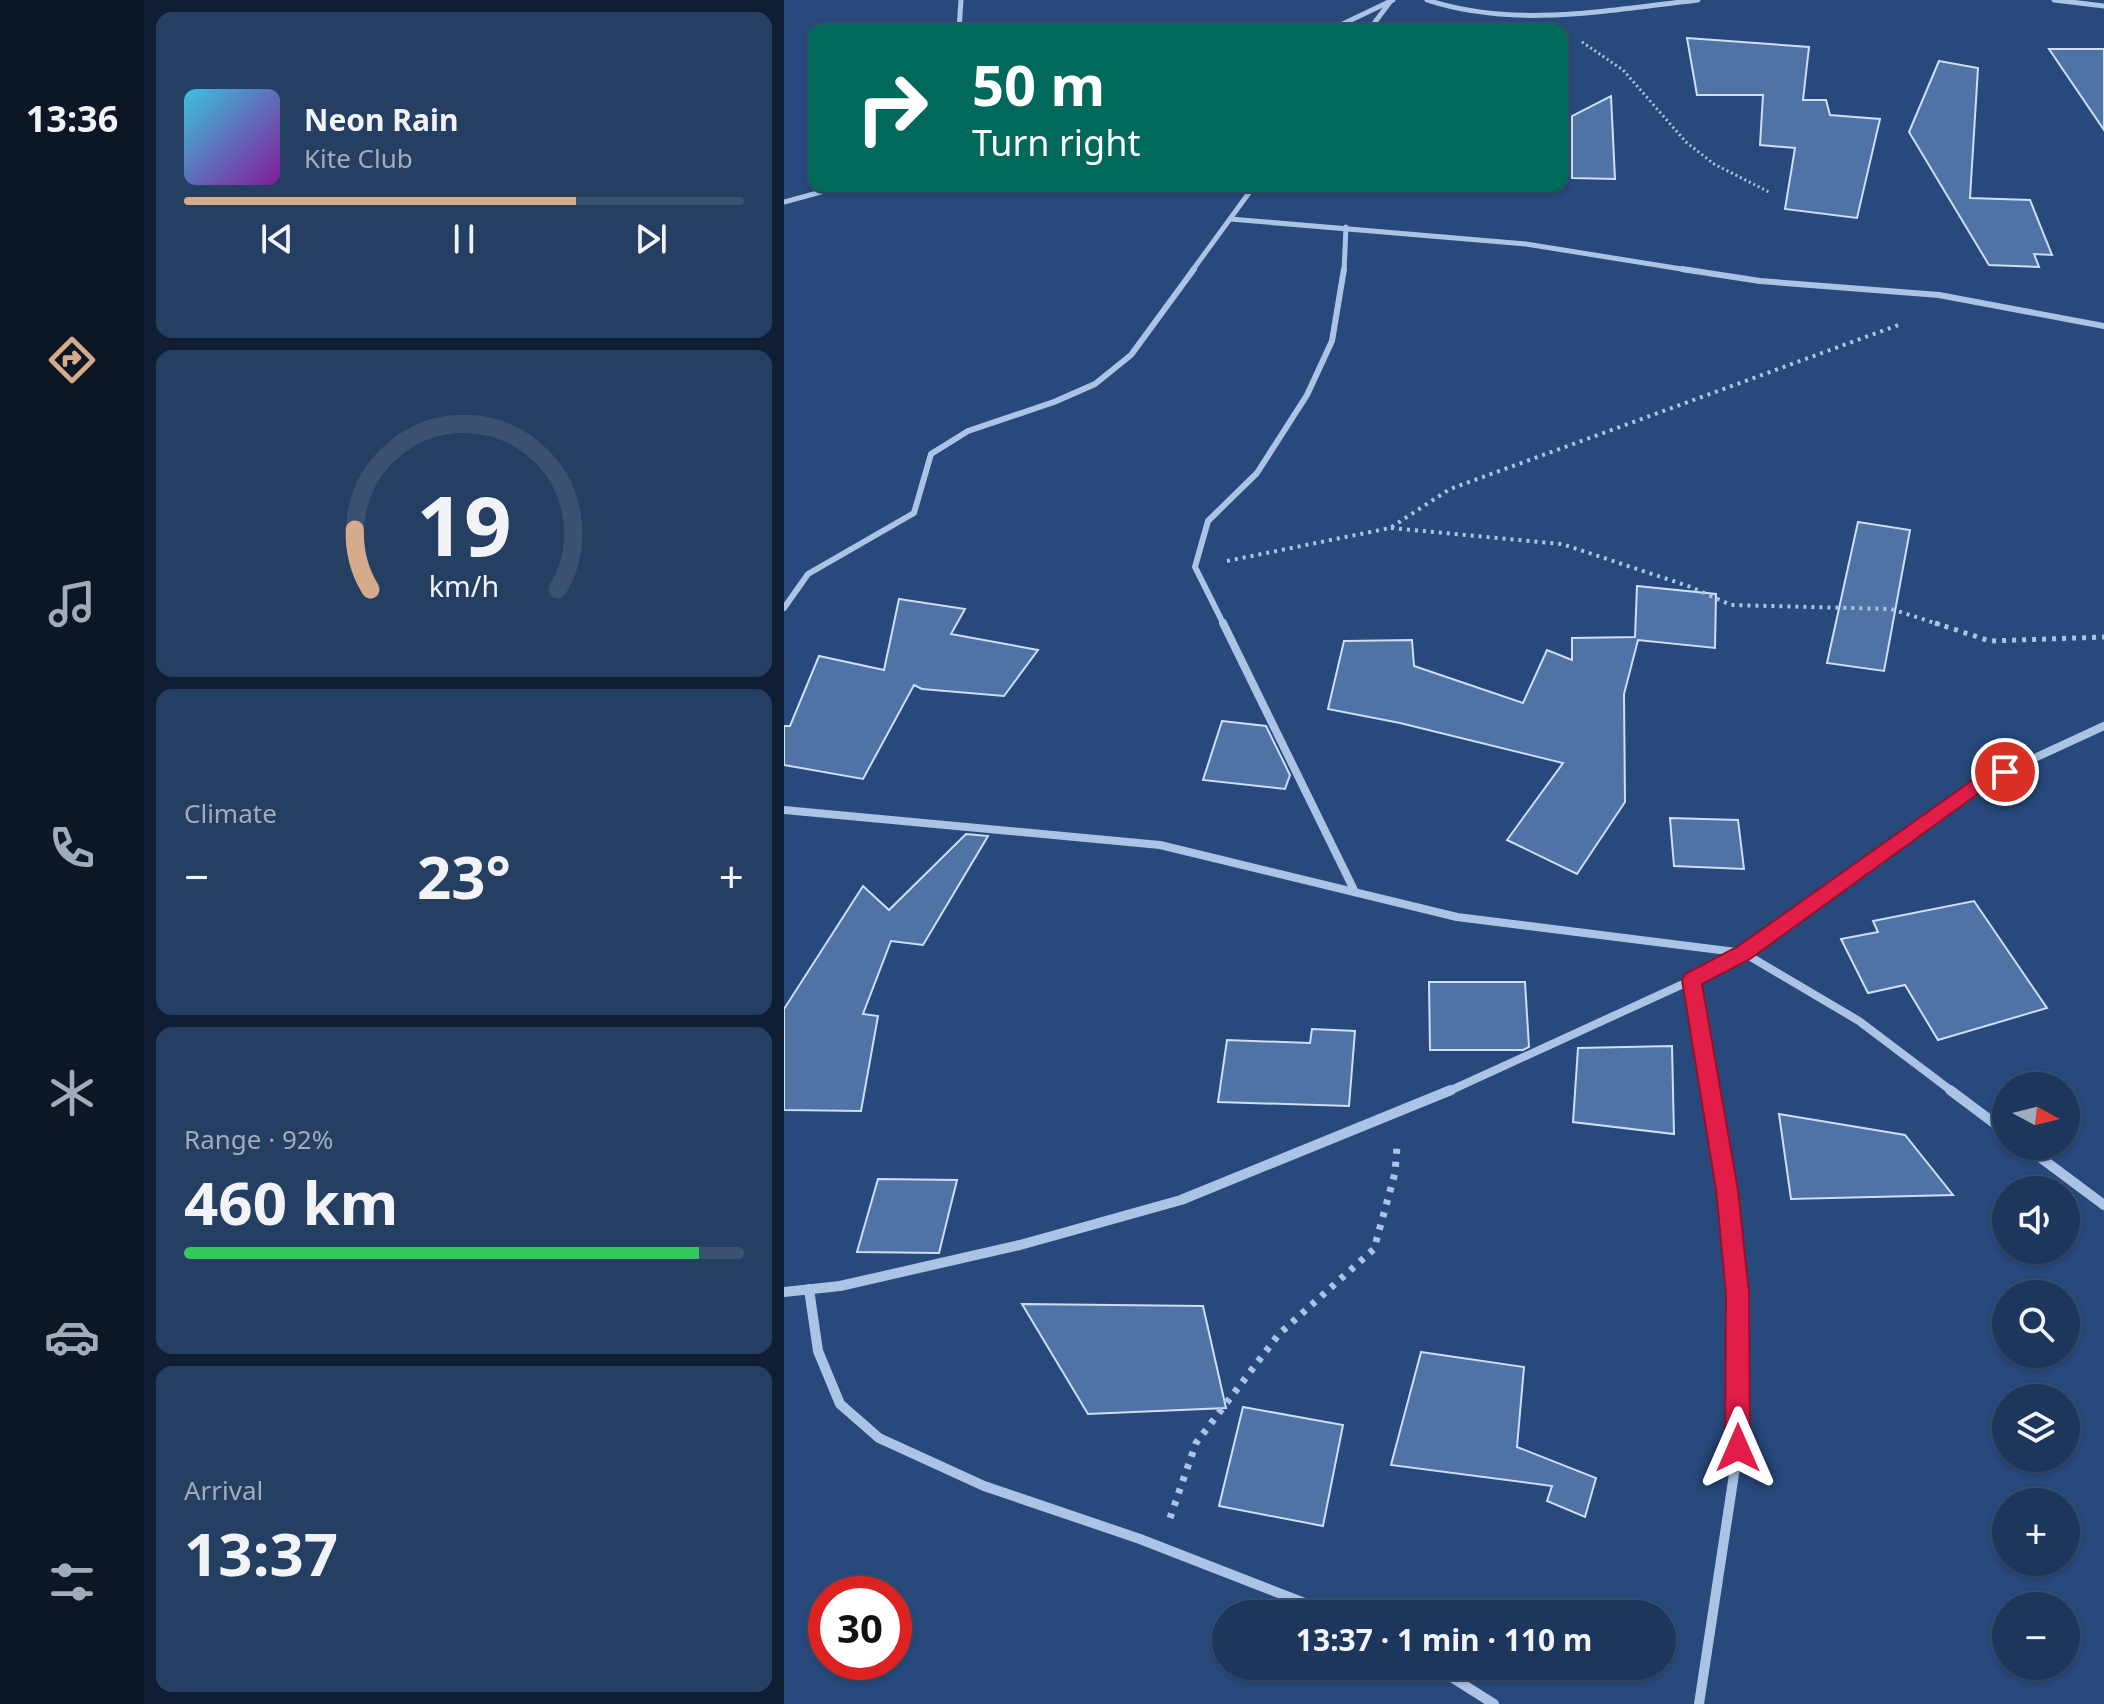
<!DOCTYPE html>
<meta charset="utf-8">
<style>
body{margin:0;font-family:"Noto Sans",sans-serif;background:#253f62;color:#f1f3f6;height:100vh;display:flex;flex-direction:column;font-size:30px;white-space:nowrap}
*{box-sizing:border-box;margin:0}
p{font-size:26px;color:#a0acbb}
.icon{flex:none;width:44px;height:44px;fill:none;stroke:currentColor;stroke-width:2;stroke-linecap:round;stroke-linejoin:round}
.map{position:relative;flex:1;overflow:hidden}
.sheet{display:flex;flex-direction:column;gap:12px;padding:12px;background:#101e33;width:640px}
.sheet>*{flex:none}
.guide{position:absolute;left:24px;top:24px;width:760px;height:168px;border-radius:16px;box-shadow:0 2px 6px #0004,0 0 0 2px #3b5172;background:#00695c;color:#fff;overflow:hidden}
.needle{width:52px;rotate:97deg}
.fabs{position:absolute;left:1208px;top:1072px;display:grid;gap:16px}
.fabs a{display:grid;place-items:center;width:88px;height:88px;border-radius:50%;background:#1d375c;box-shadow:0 2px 6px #0004,0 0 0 2px #3b5172;font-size:40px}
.speed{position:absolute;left:24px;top:1576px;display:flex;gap:16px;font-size:40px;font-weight:700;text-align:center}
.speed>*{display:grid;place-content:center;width:104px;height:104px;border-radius:50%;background:#1d375c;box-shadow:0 2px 6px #0004,0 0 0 2px #3b5172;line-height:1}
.speed .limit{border:12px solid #d22;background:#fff;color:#111}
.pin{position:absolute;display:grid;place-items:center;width:68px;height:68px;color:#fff;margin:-34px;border:4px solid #fff;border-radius:50%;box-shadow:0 2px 8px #0007}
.me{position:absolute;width:88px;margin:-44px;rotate:0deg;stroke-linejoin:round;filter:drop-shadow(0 0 6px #0008)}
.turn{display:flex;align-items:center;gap:28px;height:168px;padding:0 32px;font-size:36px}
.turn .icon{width:104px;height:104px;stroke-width:2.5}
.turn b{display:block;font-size:56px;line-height:68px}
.big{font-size:60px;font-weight:700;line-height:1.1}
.sheet .widget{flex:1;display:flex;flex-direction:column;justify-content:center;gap:12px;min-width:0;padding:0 28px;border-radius:16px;background:#253f62}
.sheet .dial{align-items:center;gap:0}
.dial svg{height:208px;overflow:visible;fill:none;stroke:#3b5172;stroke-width:7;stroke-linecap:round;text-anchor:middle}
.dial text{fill:#f1f3f6;stroke:none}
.song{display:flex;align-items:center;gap:24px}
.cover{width:96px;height:96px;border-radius:12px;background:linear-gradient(135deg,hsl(190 70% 55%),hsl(290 70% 35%))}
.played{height:8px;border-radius:4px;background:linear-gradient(90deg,#d6ab8b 70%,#3b5172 70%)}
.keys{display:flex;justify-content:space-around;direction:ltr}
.heat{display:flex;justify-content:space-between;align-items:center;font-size:44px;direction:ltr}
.charge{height:12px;border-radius:6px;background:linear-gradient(90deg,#34c759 92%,#3b5172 0)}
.trip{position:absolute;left:428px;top:1600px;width:464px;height:80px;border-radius:40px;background:#1d375c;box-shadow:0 2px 6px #0004,0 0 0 2px #3b5172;font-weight:700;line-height:80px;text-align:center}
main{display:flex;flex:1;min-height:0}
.menu{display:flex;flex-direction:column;width:144px;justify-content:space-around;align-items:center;background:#0c1625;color:#a0acbb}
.menu .icon{width:56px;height:56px}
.menu .selected{color:#d6ab8b}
.menu b{font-size:36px;color:#f1f3f6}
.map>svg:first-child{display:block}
</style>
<main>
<nav class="menu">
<b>13:36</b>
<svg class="icon selected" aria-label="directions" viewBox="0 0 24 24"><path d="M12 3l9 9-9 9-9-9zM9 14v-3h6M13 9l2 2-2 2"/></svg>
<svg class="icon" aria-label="music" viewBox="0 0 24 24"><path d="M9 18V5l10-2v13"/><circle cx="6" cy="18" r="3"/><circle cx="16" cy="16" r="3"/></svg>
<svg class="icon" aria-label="phone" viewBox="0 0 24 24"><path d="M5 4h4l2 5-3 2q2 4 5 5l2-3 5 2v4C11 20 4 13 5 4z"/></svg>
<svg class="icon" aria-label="climate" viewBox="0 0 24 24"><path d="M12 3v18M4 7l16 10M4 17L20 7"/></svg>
<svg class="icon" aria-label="car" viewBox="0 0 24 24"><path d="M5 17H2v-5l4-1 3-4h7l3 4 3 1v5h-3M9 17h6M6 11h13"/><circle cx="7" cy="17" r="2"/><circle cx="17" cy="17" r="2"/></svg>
<svg class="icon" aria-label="filters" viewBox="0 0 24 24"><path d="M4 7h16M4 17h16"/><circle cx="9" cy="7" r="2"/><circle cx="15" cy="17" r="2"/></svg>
</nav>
<section class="sheet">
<div class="widget">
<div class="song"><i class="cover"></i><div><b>Neon Rain</b><p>Kite Club</p></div></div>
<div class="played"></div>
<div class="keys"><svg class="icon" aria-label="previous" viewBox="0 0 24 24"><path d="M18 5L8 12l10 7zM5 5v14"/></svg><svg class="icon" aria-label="pause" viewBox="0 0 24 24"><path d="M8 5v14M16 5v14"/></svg><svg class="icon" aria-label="next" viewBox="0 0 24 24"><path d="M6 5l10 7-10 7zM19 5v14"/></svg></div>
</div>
<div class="widget dial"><svg viewBox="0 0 100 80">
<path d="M14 69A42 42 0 1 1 86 69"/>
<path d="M14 69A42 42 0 0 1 8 46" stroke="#d6ab8b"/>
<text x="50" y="56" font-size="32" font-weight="700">19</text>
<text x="50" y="72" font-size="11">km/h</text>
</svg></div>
<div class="widget"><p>Climate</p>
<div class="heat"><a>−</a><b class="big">23°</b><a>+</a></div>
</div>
<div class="widget"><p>Range · 92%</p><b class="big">460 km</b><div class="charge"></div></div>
<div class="widget"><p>Arrival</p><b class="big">13:37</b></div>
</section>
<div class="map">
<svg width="1320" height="1704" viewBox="0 0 1320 1704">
<rect width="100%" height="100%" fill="#27497b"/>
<g fill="#4f73a4" stroke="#cedef3" stroke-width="2">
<path d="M 903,38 L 1025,47 L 1019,100 L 1042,100 L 1046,115 L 1096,119 L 1073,218 L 1001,209 L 1011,148 L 976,145 L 979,95 L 913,95 Z"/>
<path d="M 1265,49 L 1320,49 L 1320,130 Z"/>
<path d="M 1155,61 L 1194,68 L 1186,198 L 1246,200 L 1268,255 L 1250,254 L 1255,267 L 1205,265 L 1125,132 Z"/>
<path d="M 827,96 L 831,179 L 788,178 L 788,116 Z"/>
<path d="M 1074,522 L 1126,530 L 1100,671 L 1043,663 Z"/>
<path d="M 853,586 L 932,594 L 931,648 L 854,640 L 840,694 L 841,802 L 793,874 L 723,840 L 779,763 L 616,723 L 544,709 L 560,641 L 628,640 L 630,666 L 739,703 L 763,650 L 788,660 L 788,638 L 851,637 Z"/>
<path d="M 115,599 L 181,609 L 167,634 L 254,650 L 220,696 L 138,689 L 130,685 L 79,779 L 0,765 L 0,726 L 6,726 L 35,656 L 100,670 Z"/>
<path d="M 438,721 L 482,726 L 506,775 L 501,789 L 419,780 Z"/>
<path d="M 886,818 L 954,820 L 960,869 L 890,866 Z"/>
<path d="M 182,834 L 204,836 L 139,945 L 107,941 L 79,1014 L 94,1016 L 77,1111 L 0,1110 L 0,1009 L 79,886 L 105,910 Z"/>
<path d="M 1190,901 L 1263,1008 L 1154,1040 L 1121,985 L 1084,993 L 1057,939 L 1094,932 L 1089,921 Z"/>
<path d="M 645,982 L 741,982 L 745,1047 L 739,1050 L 646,1050 Z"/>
<path d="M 528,1029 L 571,1031 L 565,1106 L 434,1102 L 443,1040 L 526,1043 Z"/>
<path d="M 888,1046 L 890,1134 L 789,1122 L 794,1048 Z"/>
<path d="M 995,1114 L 1121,1135 L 1169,1195 L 1007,1199 Z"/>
<path d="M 94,1179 L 173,1180 L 155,1253 L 73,1252 Z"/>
<path d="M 238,1304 L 419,1306 L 442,1408 L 304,1414 Z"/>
<path d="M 637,1352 L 740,1367 L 733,1447 L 812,1478 L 801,1517 L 763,1501 L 768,1486 L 607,1465 Z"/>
<path d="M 459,1407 L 559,1425 L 539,1526 L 435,1506 Z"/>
</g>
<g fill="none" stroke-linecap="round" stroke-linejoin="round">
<path stroke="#abc3e4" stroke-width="3" stroke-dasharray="2 3" stroke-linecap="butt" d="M 798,42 L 839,70 L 902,142 L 930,164 L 985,192"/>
<g stroke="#abc3e4" stroke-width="4" stroke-dasharray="3 5" stroke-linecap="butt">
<path d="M 607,528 L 778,544 L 907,587 L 947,605 L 1107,609 L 1157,625"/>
<path d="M 443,561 L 606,528 L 666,489 L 1117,324"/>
</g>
<path stroke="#abc3e4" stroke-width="5" stroke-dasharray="4 6" stroke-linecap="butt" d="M 1151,623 L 1206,641 L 1320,637"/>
<path stroke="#abc3e4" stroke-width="7" stroke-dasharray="5 8" stroke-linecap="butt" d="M 386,1518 L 412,1443 L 495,1334 L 590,1249 L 611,1173 L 613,1146"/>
<g stroke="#abc3e4" stroke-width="5">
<path d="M 643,0 C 731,29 824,10 914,0"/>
<path d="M 1270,0 L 1320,6"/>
<path d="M 175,30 L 177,0"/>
<path d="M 546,30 L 609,0"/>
<path d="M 585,30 L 606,2"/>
<path d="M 0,202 L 59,186"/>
<path d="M 446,219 L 742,244 L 910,271"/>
<path d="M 408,271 L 470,186"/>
<path d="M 560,271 L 562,227"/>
</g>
<g stroke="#abc3e4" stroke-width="6">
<path d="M 898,269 L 976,281 L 1155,295 L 1320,326"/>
<path d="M 0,608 L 24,574 L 130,513 L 147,454 L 184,431 L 270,402 L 311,384 L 347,355 L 410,269"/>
<path d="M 440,625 L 411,567 L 424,521 L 473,473 L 523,395 L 548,341 L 560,269"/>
</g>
<g stroke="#abc3e4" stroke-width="8">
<path d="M 439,623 L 571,892"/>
<path d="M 0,810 L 376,845 L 673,917 L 960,953 L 1075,1021 L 1169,1092"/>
<path d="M 908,980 L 927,1092"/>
<path d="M 663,1092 L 908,980 L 960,953 L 1196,783 L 1320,726"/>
</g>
<g stroke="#abc3e4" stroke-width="10">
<path d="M 1166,1090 L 1222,1132"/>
<path d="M 1241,1146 L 1320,1205"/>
<path d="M 25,1289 L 34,1351 L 56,1404 L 95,1438 L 200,1486 L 356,1539 L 549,1614"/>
<path d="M 0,1292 L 56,1286 L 236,1245 L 397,1200 L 667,1090"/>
<path d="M 650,1666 L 710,1704"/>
<path d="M 915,1704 L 954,1448 L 954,1293 L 943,1190 L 926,1090"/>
</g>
</g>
<path fill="#e11d48" stroke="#92132f" stroke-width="2" d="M 1221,765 L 1227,767 L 1229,772 L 1227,776 L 1202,788 L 966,959 L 918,984 L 954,1190 L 965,1293 L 966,1448 L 962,1457 L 954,1461 L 945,1457 L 941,1448 L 942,1293 L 932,1190 L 898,980 L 901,974 L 953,947 L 1190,779 Z"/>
</svg>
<div class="fabs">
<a><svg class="needle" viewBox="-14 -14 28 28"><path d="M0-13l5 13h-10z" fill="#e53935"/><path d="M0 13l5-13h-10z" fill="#a0acbb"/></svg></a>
<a><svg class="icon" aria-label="sound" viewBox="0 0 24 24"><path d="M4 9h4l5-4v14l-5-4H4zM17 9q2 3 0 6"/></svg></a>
<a><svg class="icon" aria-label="search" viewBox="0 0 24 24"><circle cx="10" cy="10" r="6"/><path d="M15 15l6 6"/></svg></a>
<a><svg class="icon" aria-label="layers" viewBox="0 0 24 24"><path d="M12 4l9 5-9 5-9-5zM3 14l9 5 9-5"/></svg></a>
<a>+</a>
<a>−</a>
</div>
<div class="speed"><div class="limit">30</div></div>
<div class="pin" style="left:1221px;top:772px;background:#d93025"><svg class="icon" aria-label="arrive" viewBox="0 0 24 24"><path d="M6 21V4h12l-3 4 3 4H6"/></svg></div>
<svg class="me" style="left:954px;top:1448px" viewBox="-20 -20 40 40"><path d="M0-17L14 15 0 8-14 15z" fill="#e11d48" stroke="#fff" stroke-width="4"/></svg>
<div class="trip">13:37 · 1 min · 110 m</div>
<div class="guide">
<div class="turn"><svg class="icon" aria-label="right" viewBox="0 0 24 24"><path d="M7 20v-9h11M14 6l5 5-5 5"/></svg><div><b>50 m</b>Turn right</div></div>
</div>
</div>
</main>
